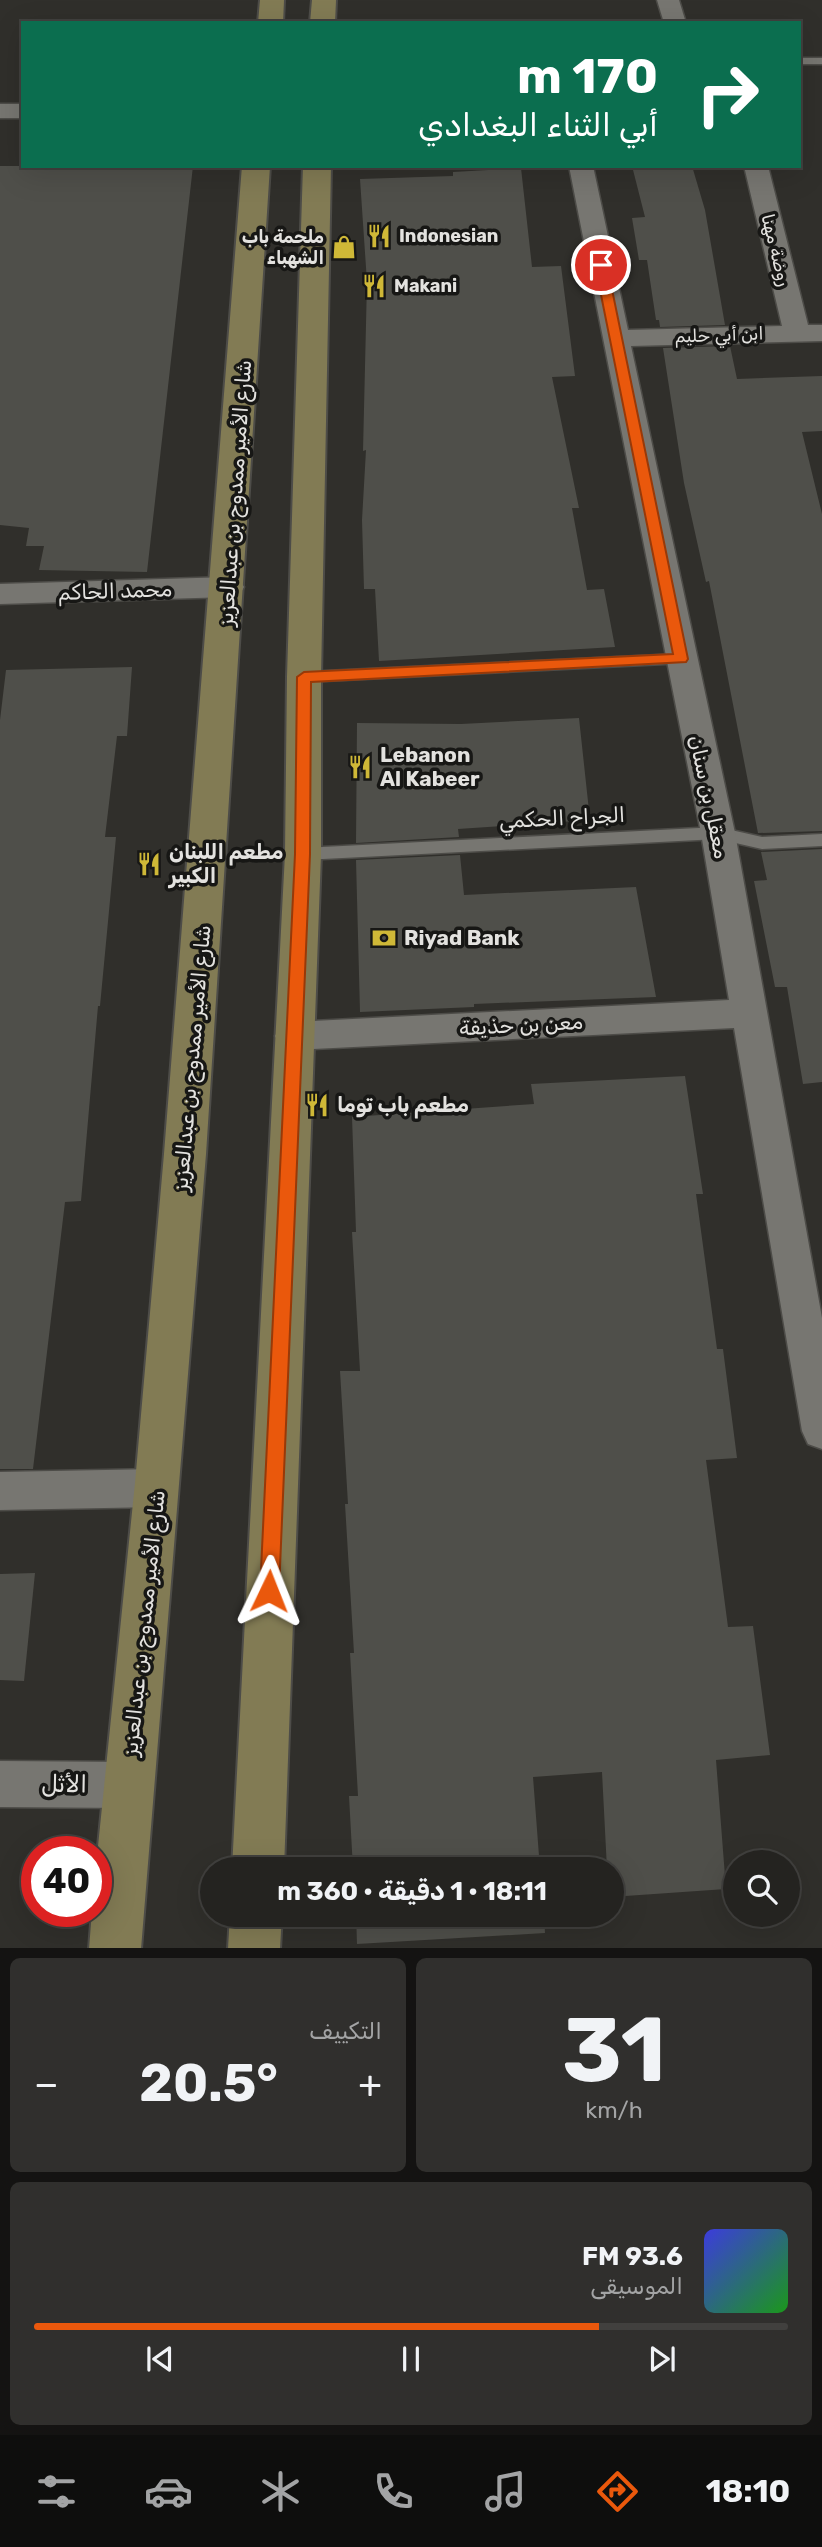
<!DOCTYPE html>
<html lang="ar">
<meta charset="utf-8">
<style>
body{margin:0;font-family:Rubik,"Noto Naskh Arabic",sans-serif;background:#302f2d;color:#f1f3f6;direction:rtl;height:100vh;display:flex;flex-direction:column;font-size:26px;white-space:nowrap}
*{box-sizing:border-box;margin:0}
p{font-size:23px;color:#a3a4a5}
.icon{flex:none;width:38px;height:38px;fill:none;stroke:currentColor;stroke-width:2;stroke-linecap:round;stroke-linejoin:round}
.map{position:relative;height:1948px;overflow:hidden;direction:ltr}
.drawer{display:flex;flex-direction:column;gap:10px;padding:10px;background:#141312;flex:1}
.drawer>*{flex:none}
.hud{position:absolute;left:21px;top:21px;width:780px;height:147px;border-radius:0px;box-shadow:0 7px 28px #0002,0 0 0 2px #41403e;direction:rtl;background:#0b6e4f;color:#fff;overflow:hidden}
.controls{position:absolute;left:723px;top:1850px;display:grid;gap:14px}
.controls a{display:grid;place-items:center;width:77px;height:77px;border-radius:50%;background:#242320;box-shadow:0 7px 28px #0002,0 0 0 2px #41403e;font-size:35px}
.speed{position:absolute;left:21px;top:1836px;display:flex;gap:14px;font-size:35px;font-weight:700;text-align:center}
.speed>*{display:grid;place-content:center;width:91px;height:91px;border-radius:50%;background:#242320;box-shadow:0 7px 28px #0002,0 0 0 2px #41403e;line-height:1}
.speed .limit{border:10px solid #d22;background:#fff;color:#111}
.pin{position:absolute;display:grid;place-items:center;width:60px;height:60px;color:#fff;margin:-30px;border:4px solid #fff;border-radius:50%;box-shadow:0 2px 7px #0007}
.me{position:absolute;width:77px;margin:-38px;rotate:2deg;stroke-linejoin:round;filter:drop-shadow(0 0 5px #0008)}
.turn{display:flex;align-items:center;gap:24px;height:147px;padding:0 28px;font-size:32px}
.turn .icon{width:91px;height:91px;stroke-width:2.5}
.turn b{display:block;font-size:49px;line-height:60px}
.big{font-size:52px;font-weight:700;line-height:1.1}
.drawer .card{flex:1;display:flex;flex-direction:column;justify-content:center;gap:10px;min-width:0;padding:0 24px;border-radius:10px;background:#302f2d}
.drawer .dial{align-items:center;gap:0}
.dial b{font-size:91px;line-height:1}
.song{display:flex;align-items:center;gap:21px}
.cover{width:84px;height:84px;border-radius:10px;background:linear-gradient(135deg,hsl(240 70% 55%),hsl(120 70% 35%))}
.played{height:7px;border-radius:4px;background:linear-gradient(90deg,#ea580c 75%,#41403e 75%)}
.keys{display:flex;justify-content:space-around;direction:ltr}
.heat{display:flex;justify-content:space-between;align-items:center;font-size:38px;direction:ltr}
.drawer .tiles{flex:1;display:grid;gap:10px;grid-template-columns:1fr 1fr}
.card:last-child{grid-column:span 2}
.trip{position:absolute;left:200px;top:1857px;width:424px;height:70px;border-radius:35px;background:#242320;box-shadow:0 7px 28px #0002,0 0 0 2px #41403e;font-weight:700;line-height:70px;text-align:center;direction:rtl}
.tab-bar{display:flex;height:112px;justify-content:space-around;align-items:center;background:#0e0e0d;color:#a3a4a5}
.tab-bar .icon{width:49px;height:49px}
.tab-bar .active{color:#ea580c}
.tab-bar b{font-size:32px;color:#f1f3f6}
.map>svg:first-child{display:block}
</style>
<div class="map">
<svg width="822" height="1949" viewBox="0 0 822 1949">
<rect width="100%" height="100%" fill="#302f2b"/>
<g fill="#4f4f4a">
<path d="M 0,166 L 193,166 L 147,572 L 39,570 L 44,546 L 26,546 L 29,528 L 0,525 Z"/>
<path d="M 632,166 L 692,166 L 705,210 L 725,325 L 660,327 L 659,320 L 656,320 L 647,260 L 639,260 L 632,218 L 645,217 Z"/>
<path d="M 521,168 L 532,267 L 561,266 L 575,376 L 552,377 L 579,508 L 572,508 L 587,590 L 604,589 L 615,647 L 379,661 L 375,589 L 364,589 L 362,520 L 366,450 L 363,451 L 367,282 L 360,179 L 453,176 L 453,172 Z"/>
<path d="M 730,346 L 737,379 L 822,376 L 822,431 L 802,432 L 822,514 L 822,831 L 758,833 L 709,581 L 706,582 L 684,483 L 663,348 Z"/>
<path d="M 132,667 L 127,736 L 117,736 L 105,837 L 116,837 L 100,1006 L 98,1006 L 81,1201 L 65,1202 L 33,1469 L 0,1469 L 0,720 L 6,670 Z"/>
<path d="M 579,718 L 590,820 L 458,829 L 459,837 L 356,843 L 357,723 L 461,724 Z"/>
<path d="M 822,849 L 822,1082 L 803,1084 L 787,987 L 775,987 L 754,881 L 767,880 L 761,852 Z"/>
<path d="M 460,855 L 464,895 L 636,887 L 656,997 L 474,1004 L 474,1007 L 360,1012 L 356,860 Z"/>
<path d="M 685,1076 L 703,1194 L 696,1194 L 717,1349 L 723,1349 L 737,1458 L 706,1460 L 728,1627 L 753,1626 L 770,1755 L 716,1760 L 726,1889 L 611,1897 L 611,1869 L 607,1869 L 602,1772 L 533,1777 L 540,1869 L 353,1869 L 349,1796 L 358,1796 L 350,1653 L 354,1653 L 345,1504 L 348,1504 L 340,1371 L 360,1371 L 352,1232 L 356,1232 L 352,1117 L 534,1104 L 531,1084 Z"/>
<path d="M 35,1573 L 24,1681 L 0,1680 L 0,1574 Z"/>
<path d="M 356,1914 L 544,1914 L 545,1933 L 357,1944 Z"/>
</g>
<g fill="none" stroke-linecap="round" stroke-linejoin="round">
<g stroke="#4d4c48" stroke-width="3">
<g id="lane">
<rect x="800" y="58" width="22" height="6"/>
<path d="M 680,654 L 685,655 L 688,659 L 685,663 L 304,682 L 296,677 L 304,672 Z"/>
<path d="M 718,827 L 762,837 L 822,834 L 822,846 L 762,849 L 718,839 L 303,860 L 295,854 L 303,848 Z"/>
</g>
</g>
<g stroke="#4d4c48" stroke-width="3">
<g id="street">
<path d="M 657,0 L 679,0 L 686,23 L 664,23 Z"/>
<rect x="0" y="104" width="23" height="14"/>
<path d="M 569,166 L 593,166 L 628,330 L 782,326 L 744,166 L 768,166 L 808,325 L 822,325 L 822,341 L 631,346 L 735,833 L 822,1318 L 822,1449 L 808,1444 L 802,1431 L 734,1028 L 293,1050 L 280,1046 L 275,1036 L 280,1026 L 293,1022 L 729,1000 L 701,833 Z"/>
<path d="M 229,577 L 240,580 L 244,587 L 240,594 L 229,597 L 0,604 L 0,584 Z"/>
<path d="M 157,1469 L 172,1475 L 178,1488 L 172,1501 L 157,1507 L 0,1510 L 0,1472 Z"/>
<path d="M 0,1761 L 127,1762 L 143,1769 L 150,1785 L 143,1801 L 127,1808 L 0,1807 Z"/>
</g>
</g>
<g stroke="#4d4c48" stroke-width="4">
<g id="secondary">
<path d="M 260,0 L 284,0 L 283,23 L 258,23 Z"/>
<path d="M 312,0 L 336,0 L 335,23 L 310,23 Z"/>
<path d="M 242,166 L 270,166 L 206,1154 L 141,1949 L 89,1949 L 92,1911 L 96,1911 L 96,1866 L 135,1483 L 164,1154 Z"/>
<path d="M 303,166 L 331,166 L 321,677 L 321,854 L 284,1869 L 232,1869 L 285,854 L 287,677 Z"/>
<path d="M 230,1914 L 282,1914 L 280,1949 L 228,1949 Z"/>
</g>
</g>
<use href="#lane" fill="#777671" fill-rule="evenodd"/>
<use href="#street" fill="#777671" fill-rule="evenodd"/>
<use href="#secondary" fill="#827b54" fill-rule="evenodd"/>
</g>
<path fill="#ea580c" stroke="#983908" stroke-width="2" d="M 601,261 L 607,265 L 688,659 L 686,662 L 311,682 L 310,854 L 279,1591 L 276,1598 L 269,1601 L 262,1598 L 260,1591 L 295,854 L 297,677 L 304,672 L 673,654 L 595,265 Z"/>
<defs>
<g id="restaurant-bare" transform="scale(1.89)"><path d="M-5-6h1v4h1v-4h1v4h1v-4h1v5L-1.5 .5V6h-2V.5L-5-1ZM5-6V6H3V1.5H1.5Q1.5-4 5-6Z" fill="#cfb837" stroke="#171715" stroke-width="2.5" paint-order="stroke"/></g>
<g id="shop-bare" transform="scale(1.89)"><path d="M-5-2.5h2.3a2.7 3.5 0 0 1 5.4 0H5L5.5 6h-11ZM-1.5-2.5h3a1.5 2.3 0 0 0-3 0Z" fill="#cfb837" stroke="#171715" stroke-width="2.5" paint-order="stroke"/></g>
<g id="bank-bare" transform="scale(1.89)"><path d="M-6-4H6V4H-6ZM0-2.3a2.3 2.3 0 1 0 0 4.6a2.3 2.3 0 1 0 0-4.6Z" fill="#cfb837" stroke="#171715" stroke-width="2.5" paint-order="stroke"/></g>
</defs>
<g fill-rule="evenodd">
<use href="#restaurant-bare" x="379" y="236"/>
<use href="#shop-bare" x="344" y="247"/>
<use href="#restaurant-bare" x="374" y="286"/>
<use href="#restaurant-bare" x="360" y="767"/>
<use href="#restaurant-bare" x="149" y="864"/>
<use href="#bank-bare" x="384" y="938"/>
<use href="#restaurant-bare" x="317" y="1105"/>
</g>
<g text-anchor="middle" stroke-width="7" stroke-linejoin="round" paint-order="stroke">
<g font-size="18" font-weight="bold" fill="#e3e2df" stroke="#171715" text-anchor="start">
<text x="399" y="242">Indonesian</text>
<text x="324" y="243" text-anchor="end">ملحمة باب<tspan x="324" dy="21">الشهباء</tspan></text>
<text x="394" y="292">Makani</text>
</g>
<g font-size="18" fill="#e3e2df" stroke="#171715">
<text transform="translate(776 250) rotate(76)" y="6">روضة مهنا</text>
<text transform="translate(719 335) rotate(-2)" y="6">ابن أبي حليم</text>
</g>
<g font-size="21" fill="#e3e2df" stroke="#171715">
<text transform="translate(235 493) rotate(-86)" y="7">شارع الأمير ممدوح بن عبدالعزيز</text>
<text transform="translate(115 591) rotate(-2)" y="7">محمد الحاكم</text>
<text transform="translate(709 797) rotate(78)" y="7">معقل بن سنان</text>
<text transform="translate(562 818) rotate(-3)" y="7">الجراح الحكمي</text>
<text transform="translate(521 1025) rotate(-3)" y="7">معن بن حذيفة</text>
<text transform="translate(192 1058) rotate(-85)" y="7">شارع الأمير ممدوح بن عبدالعزيز</text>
<text transform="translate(144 1623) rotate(-84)" y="7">شارع الأمير ممدوح بن عبدالعزيز</text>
</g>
<g font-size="21" font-weight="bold" fill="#e3e2df" stroke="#171715" text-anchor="start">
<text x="380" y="762">Lebanon<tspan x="380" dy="24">Al Kabeer</tspan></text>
<text x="169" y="859">مطعم اللبنان<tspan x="169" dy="24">الكبير</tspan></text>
<text x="404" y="945">Riyad Bank</text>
<text x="337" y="1112">مطعم باب توما</text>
</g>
<g font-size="24" fill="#e3e2df" stroke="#171715">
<text transform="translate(64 1784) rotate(1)" y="8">الأثل</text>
</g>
</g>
</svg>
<div class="controls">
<a><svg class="icon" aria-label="search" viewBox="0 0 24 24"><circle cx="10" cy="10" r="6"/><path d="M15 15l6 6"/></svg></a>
</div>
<div class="speed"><div class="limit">40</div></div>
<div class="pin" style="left:601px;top:265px;background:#d93025"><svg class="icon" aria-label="arrive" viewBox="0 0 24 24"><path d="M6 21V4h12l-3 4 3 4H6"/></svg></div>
<svg class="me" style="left:269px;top:1591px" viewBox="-20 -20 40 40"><path d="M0-17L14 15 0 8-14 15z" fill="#ea580c" stroke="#fff" stroke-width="4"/></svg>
<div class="trip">18:11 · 1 دقيقة · 360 m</div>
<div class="hud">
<div class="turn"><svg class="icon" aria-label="right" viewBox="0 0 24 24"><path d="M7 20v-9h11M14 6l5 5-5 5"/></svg><div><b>170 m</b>أبي الثناء البغدادي</div></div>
</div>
</div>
<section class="drawer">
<div class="tiles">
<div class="card dial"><b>31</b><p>km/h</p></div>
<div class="card"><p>التكييف</p>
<div class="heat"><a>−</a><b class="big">20.5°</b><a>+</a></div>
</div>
<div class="card">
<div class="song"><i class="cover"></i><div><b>93.6 FM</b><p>الموسيقى</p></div></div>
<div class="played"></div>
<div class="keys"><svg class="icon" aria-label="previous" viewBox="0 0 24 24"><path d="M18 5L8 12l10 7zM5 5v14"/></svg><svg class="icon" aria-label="pause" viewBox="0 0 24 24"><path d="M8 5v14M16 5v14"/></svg><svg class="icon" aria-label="next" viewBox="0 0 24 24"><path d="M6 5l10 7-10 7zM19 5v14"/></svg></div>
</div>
</div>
</section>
<nav class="tab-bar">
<b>18:10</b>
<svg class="icon active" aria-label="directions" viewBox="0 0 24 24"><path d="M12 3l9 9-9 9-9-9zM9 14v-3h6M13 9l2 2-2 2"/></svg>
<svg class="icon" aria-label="music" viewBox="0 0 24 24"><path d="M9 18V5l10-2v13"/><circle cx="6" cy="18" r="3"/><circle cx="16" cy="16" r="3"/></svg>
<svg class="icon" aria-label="phone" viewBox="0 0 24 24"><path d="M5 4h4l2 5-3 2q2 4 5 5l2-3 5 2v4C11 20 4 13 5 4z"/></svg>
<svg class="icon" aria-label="climate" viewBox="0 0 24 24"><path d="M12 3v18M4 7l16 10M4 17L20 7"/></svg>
<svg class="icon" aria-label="car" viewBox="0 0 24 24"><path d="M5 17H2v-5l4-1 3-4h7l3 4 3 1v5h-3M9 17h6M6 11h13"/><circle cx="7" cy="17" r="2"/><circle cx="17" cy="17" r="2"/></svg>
<svg class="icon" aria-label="filters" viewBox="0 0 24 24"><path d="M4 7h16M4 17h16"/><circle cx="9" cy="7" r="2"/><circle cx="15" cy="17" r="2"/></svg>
</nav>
